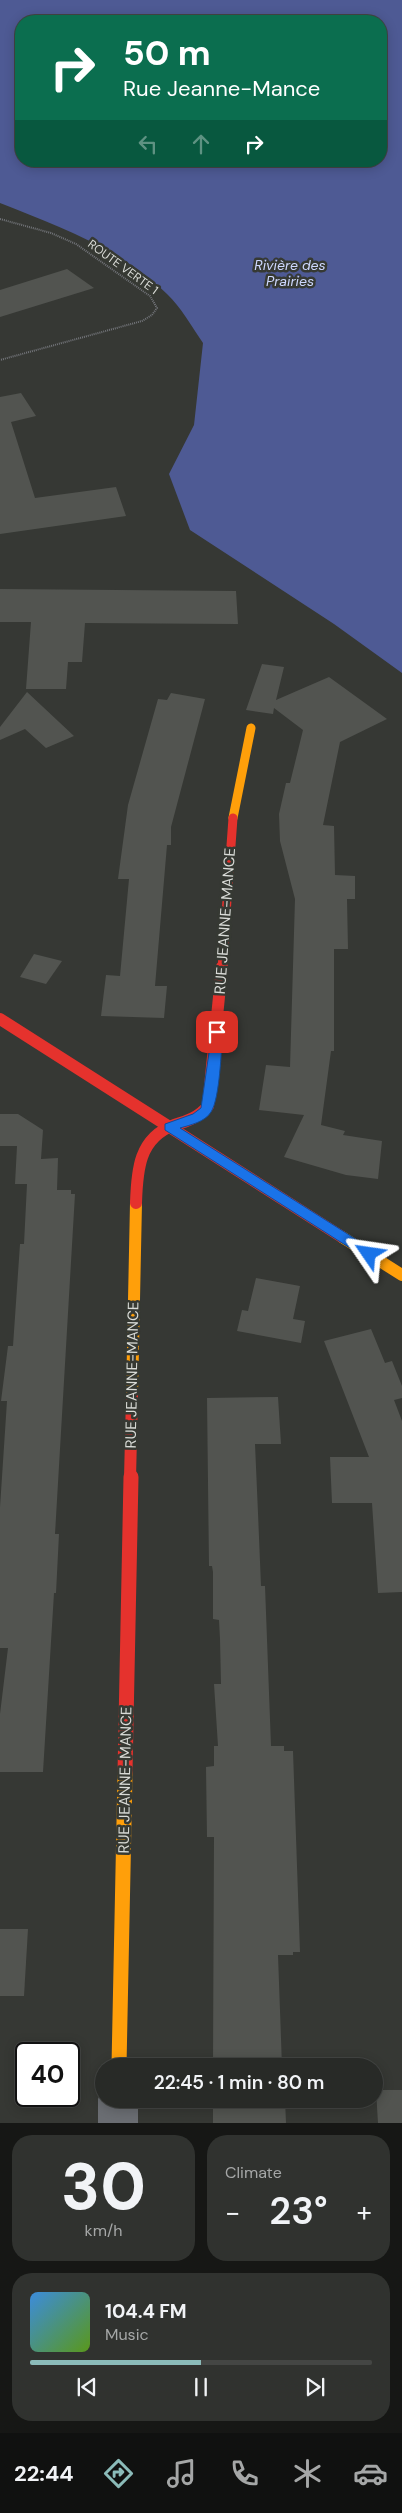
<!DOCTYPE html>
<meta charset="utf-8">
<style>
body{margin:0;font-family:"DM Sans",sans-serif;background:#30322f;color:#f1f3f6;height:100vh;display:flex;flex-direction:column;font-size:19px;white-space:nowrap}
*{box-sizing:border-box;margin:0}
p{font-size:16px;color:#a5a7a7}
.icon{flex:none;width:28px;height:28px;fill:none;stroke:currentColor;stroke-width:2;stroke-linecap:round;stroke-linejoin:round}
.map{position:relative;height:2123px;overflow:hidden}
.sheet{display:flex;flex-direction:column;gap:12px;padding:12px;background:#161715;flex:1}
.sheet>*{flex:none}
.banner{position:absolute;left:15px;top:15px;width:372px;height:152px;border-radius:20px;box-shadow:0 2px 12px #0003,0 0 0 1px #444644;background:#0b6e4f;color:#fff;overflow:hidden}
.speed{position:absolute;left:15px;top:2042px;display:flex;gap:10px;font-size:25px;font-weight:700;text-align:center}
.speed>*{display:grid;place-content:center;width:65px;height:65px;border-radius:50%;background:#282a27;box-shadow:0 2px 12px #0003,0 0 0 1px #444644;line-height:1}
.speed .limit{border:2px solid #111;border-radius:8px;background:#fff;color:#111}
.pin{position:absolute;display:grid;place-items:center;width:42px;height:42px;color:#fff;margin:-21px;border-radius:10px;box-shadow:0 2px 8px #0006}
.me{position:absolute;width:55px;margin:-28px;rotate:302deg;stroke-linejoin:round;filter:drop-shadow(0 0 4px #0008)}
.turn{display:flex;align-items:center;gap:18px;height:105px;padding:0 25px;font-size:22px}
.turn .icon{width:65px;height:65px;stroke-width:2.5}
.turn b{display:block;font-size:35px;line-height:42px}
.lanes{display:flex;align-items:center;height:48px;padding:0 25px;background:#0003;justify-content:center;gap:25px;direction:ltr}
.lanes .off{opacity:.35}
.big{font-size:38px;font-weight:600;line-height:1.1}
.sheet .tile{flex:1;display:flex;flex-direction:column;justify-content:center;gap:8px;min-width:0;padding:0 18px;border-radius:20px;background:#30322f}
.sheet .dial{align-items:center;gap:0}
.dial b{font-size:65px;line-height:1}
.song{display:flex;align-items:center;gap:15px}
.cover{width:60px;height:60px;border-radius:8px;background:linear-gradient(135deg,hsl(210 70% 55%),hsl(90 70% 35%))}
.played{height:5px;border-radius:2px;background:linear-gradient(90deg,#8bbbb9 50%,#444644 50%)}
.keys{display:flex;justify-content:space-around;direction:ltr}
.heat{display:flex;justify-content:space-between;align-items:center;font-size:28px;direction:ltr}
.sheet .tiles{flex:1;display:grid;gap:12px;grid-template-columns:1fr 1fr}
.tile:last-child{grid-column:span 2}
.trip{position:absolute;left:95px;top:2058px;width:288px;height:50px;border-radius:25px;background:#282a27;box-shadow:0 2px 12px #0003,0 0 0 1px #444644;font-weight:600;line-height:50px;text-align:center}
.dock{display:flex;height:80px;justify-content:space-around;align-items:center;background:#101110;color:#a5a7a7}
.dock .icon{width:35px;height:35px}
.dock .active{color:#8bbbb9}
.dock b{font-size:22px;color:#f1f3f6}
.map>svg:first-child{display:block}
</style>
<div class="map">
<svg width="402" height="2123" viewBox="0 0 402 2123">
<rect width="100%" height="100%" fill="#363834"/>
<path fill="#4e5a94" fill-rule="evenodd" d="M 0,0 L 402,0 L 402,673 L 334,624 L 190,530 L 169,474 L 194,425 L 203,343 C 192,327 181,307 167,294 C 121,249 58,226 0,203 ZM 21,21 L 381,21 L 381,161 L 21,161 Z"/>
<g fill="#525450">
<path d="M 67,269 L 94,288 L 0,317 L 0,290 Z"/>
<path d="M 21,393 L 36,416 L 11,422 L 35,498 L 116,487 L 126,516 L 0,534 L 0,397 Z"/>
<path d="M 0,589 L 236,591 L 238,624 L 85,623 L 82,662 L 68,662 L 66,689 L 26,689 L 31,622 L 0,622 Z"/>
<path d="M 262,664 L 284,667 L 276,700 L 329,677 L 387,719 L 340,742 L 323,825 L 334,826 L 335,875 L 355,876 L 355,899 L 347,899 L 348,949 L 334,949 L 334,1051 L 331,1051 L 321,1125 L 345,1131 L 343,1135 L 382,1141 L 378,1179 L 346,1175 L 284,1157 L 304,1115 L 259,1110 L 266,1065 L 290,1067 L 295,899 L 280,841 L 279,814 L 286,783 L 290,783 L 303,730 L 274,708 L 273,714 L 246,710 Z"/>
<path d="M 27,692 L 74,736 L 46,748 L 25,729 L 0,740 L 0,727 Z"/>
<path d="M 171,693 L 205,699 L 171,827 L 171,845 L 167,845 L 155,986 L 167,986 L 164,1018 L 101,1016 L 106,975 L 120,976 L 129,879 L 118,879 L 128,805 L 158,699 L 167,700 Z"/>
<path d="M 34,954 L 62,961 L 46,984 L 20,977 Z"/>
<path d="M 0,1114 L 18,1114 L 43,1130 L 41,1159 L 58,1158 L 57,1190 L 71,1190 L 71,1194 L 75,1194 L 55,1534 L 59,1534 L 56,1593 L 54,1593 L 43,1772 L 0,1772 L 0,1714 L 8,1648 L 0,1648 L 0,1507 L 7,1401 L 1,1401 L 8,1346 L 13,1346 L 20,1244 L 24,1244 L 27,1184 L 15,1184 L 17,1146 L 0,1146 Z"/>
<path d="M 256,1278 L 300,1286 L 293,1319 L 305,1321 L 301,1343 L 237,1331 L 242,1310 L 248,1311 Z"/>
<path d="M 371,1329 L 385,1363 L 392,1361 L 402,1386 L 402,1398 L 394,1400 L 402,1421 L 402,1592 L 378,1593 L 372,1503 L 332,1503 L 330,1457 L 369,1457 L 324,1341 Z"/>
<path d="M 278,1397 L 281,1444 L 255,1444 L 258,1513 L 261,1586 L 265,1586 L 271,1746 L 284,1746 L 284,1751 L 293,1751 L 300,1952 L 293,1952 L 293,1955 L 278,1955 L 282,2066 L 213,2066 L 214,1837 L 207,1837 L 206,1767 L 214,1766 L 214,1746 L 218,1746 L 214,1684 L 221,1684 L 220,1639 L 219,1620 L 213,1619 L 213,1572 L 212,1566 L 209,1566 L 207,1398 Z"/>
<path d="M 0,1929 L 28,1929 L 24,1996 L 0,1996 Z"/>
<path d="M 376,2090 L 402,2090 L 402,2123 L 378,2123 Z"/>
<path d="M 213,2099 L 285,2099 L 286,2123 L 213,2123 Z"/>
</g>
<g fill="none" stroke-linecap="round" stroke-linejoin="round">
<path stroke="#73757a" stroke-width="2" stroke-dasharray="1 1" stroke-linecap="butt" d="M 0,219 L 51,233 L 76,244 L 150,296 L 157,308 L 152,315 L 142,321 L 0,360"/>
<path fill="#6a6d72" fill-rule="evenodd" d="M 104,2085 L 104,2099 L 138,2099 L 138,2123 L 98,2123 L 98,2099 Z"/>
<path stroke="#ff9f0a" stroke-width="9" d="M 233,818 L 251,728"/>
<g stroke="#ff9f0a" stroke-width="12">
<path d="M 342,1237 L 402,1275"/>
<path d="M 132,1396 L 136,1203"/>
</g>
<path stroke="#ff9f0a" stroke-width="15" d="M 119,2066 L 125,1773"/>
<path stroke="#e5322d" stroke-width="9" d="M 222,969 L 233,818"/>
<g stroke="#e5322d" stroke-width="12">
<path d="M 0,1019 L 342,1237"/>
<path d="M 136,1203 C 137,1170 139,1138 174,1125 C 188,1121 199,1117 208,1106 L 222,967"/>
<path d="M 130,1478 L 132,1396"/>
</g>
<path stroke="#e5322d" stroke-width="15" d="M 125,1773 L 131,1477"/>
</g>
<path fill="#1a73e8" stroke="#114b97" d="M 217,1027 L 223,1032 C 221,1050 220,1098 211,1112 C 205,1122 190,1125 180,1128 L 373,1250 L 375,1254 L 373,1257 L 364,1257 L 165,1130 L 165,1124 L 193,1114 L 201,1108 L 212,1032 Z"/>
<g text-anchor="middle" stroke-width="5" stroke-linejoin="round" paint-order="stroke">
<g font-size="12" fill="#d9dbd7" stroke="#363933">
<text transform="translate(123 267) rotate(36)" y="4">ROUTE VERTE 1</text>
</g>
<g font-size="14" font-style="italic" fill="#ced8fe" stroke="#363933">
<text x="290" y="270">Rivière des<tspan x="290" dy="16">Prairies</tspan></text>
</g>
<g font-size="15" fill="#d9dbd7" stroke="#363933">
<text transform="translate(225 921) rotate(-86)" y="5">RUE JEANNE-MANCE</text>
<text transform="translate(132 1375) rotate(-89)" y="5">RUE JEANNE-MANCE</text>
<text transform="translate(125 1780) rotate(-89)" y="5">RUE JEANNE-MANCE</text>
</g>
</g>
</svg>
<div class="speed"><div class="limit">40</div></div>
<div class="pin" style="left:217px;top:1032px;background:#d93025"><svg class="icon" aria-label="arrive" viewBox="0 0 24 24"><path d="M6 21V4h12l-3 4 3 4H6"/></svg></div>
<svg class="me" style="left:369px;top:1254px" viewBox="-20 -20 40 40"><path d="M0-17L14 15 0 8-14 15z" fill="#1a73e8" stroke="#fff" stroke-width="4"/></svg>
<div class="trip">22:45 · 1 min · 80 m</div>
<div class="banner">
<div class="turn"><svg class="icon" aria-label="right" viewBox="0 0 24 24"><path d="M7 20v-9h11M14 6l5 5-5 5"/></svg><div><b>50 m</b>Rue Jeanne-Mance</div></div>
<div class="lanes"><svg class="icon off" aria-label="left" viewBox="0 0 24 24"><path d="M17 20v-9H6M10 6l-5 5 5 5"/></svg><svg class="icon off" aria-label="ahead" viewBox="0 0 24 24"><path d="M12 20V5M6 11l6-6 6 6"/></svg><svg class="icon" aria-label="right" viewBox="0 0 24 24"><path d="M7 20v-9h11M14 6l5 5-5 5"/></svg></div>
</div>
</div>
<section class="sheet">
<div class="tiles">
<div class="tile dial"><b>30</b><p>km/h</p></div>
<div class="tile"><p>Climate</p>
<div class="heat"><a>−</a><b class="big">23°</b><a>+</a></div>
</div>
<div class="tile">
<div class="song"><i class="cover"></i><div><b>104.4 FM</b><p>Music</p></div></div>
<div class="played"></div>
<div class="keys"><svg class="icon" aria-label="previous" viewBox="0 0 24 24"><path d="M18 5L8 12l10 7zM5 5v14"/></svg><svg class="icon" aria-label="pause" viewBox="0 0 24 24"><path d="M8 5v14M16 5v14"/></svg><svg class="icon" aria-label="next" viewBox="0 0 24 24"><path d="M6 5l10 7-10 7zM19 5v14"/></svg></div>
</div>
</div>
</section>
<nav class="dock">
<b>22:44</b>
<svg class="icon active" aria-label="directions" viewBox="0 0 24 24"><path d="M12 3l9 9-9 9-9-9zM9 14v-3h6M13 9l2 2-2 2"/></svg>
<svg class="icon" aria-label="music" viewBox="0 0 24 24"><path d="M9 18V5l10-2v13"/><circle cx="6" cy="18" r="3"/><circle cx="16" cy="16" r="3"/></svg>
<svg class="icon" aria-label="phone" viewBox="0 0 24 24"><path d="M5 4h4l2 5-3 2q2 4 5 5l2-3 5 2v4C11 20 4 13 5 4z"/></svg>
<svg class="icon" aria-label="climate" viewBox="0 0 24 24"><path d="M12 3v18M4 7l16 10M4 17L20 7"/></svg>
<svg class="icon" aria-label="car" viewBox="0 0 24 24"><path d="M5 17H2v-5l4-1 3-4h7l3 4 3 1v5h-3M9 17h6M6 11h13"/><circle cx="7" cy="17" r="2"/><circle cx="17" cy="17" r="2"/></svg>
</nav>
